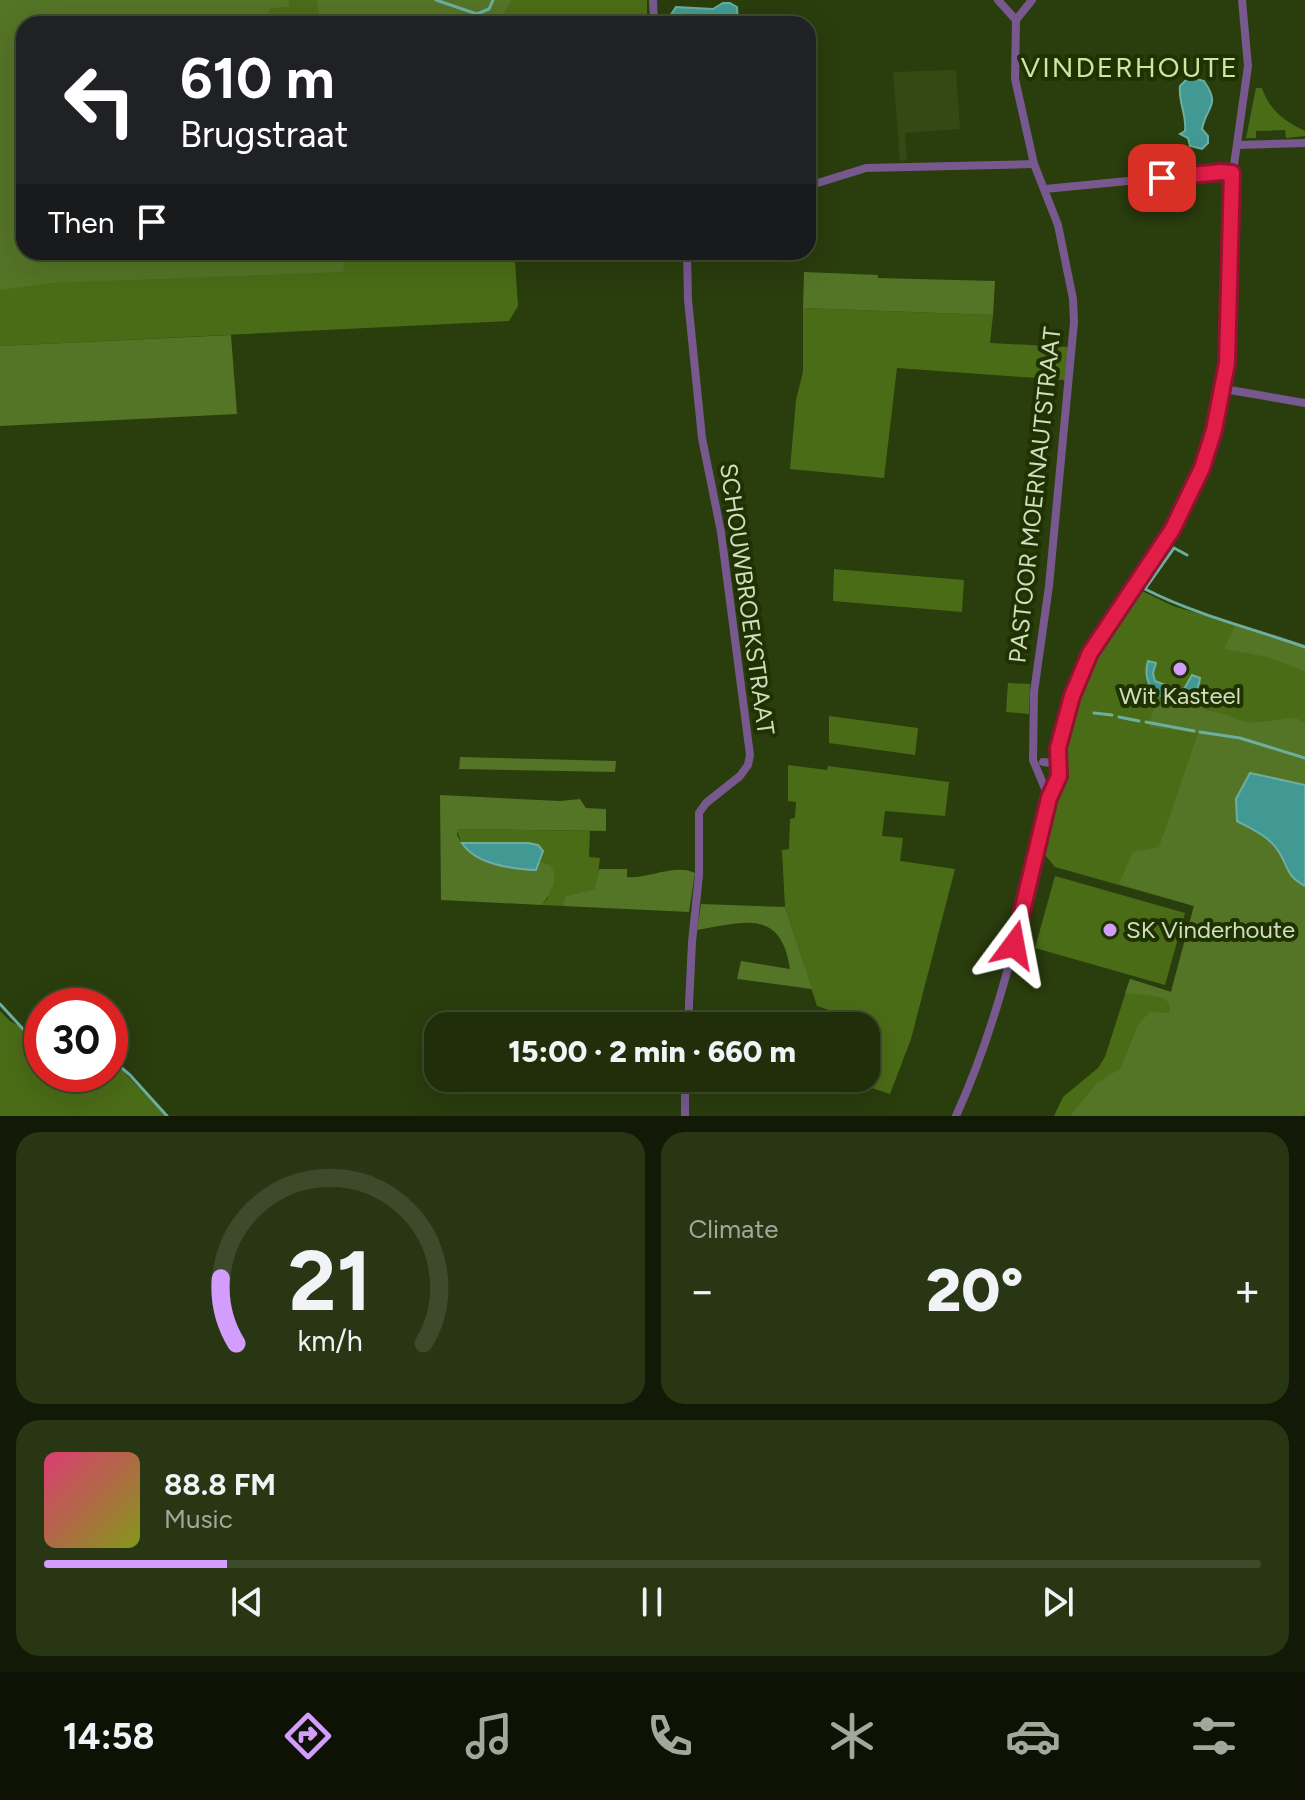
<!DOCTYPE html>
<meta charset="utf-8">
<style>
body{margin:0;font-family:Figtree,sans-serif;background:#283613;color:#f1f3f6;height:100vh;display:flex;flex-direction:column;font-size:30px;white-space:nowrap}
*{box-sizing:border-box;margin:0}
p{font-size:26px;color:#a2a89c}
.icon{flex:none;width:44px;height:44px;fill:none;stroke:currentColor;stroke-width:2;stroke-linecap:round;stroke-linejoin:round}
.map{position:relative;height:1116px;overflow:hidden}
.details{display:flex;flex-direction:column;gap:16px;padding:16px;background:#121906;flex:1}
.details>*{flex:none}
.guide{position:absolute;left:16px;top:16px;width:800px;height:244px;border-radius:24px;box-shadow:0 8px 32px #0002,0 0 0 2px #3d4a2b;background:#202124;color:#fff;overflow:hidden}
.speed{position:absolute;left:24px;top:988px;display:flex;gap:16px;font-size:40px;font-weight:700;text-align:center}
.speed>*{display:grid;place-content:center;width:104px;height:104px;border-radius:50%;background:#202e0a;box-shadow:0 8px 32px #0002,0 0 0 2px #3d4a2b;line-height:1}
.speed .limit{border:12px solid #d22;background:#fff;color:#111}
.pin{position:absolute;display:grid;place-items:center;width:68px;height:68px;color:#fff;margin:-34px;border-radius:16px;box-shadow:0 4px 12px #0006}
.me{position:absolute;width:88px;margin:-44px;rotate:13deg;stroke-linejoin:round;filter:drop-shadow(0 0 6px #0008)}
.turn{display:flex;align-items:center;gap:28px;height:168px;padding:0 32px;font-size:36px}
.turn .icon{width:104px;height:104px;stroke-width:2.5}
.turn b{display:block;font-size:56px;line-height:68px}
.then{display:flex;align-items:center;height:76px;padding:0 32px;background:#0003;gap:16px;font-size:30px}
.big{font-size:60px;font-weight:800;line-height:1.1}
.details .card{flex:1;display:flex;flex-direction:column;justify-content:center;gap:12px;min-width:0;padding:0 28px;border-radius:24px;background:#283613}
.details .dial{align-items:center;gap:0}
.dial svg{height:208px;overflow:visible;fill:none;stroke:#3d4a2b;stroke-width:7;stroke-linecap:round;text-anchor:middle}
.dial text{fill:#f1f3f6;stroke:none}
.song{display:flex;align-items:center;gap:24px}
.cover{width:96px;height:96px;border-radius:12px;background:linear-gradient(135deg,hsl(340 70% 55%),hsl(70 70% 35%))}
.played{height:8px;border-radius:4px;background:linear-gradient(90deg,#d29dfd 15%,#3d4a2b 15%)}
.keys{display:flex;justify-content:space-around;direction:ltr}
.heat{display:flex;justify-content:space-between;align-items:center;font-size:44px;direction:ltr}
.details .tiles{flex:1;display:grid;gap:16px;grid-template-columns:1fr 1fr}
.card:last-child{grid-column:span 2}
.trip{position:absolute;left:424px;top:1012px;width:456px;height:80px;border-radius:24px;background:#202e0a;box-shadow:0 8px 32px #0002,0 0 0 2px #3d4a2b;font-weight:800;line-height:80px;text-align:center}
.tabs{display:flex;height:128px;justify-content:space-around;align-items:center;background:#0d1204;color:#a2a89c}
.tabs .icon{width:56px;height:56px}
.tabs .active{color:#d29dfd}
.tabs b{font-size:36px;color:#f1f3f6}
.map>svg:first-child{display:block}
</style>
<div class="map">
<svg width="1305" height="1116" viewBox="0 0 1305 1116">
<rect width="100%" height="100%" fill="#2a3d0d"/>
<path fill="#344914" d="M 956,70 L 960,129 L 905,133 L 907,160 L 900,161 L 893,72 Z"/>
<g fill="#4b6c17">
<path d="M 0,0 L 647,0 L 647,24 L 24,24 L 24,252 L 651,252 L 515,261 L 518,306 L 509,321 L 0,346 Z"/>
<path d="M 1256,88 L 1262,88 C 1270,111 1284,121 1305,131 L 1305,136 L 1286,138 L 1285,130 L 1256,131 L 1256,138 L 1246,138 Z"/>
<path d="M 803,308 L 993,315 L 990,343 L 1068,347 L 1065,380 L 897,368 L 884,478 L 790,469 L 796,400 L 803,372 Z"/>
<path d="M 834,569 L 964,580 L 962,612 L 833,601 Z"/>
<path d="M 1140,590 L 1173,606 L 1305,645 L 1305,758 L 1250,773 L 1305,785 L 1305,1116 L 1054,1116 L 1063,1097 L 1098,1068 L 1105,1057 L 1130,979 L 1171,992 L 1194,906 L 1055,867 L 1045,855 L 1074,717 L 1093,666 Z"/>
<path d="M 1008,683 L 1030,684 L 1029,714 L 1006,712 Z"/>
<path d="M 829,716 L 918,728 L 915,755 L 829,743 Z"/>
<path d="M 788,765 L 827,770 L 828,766 L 949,782 L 945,816 L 885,811 L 882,836 L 903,838 L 900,861 L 955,869 L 911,1039 L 890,1094 L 842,1078 L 866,1078 L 866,1026 L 840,1026 L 844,1015 L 817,1006 L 785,907 L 782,850 L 789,849 L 790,819 L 795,818 L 796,802 L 788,801 Z"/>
<path d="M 456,829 L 590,831 L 589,857 L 600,858 L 596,889 L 567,896 L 563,906 L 542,905 L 548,898 L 547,863 L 540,861 L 543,851 L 527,843 L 462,843 Z"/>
<path d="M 1055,876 L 1185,913 L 1165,985 L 1035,948 Z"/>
<path d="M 0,1011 L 10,1021 L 42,1038 L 42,1074 L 110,1074 L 110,1062 L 124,1072 L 166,1116 L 0,1116 Z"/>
</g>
<g fill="#547426">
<path d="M 0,0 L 289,0 L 289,7 L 270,8 L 264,24 L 24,24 L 24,252 L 346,252 L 343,272 L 51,283 L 0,290 Z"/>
<path d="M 317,0 L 512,0 L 497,24 L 348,24 L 342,16 L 319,19 Z"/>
<path d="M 804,272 L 878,275 L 878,278 L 995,281 L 993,315 L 803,308 Z"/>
<path d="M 231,335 L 237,414 L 0,426 L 0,346 Z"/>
<path d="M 1235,626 L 1305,645 L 1305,671 L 1267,657 L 1224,649 Z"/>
<path d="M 1157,695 L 1184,700 L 1192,698 L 1205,710 L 1228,715 L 1239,720 L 1253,723 L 1290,718 L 1298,719 L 1305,723 L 1305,785 L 1251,773 L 1237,821 C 1252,829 1269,836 1279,852 C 1289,869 1286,876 1305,886 L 1305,1111 L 1302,1116 L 1070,1116 L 1097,1083 L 1121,1068 L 1137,1027 L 1149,1012 L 1170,1013 L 1169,1003 L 1163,998 L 1147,995 L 1125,993 L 1130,979 L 1171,992 L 1194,906 L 1119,884 L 1133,852 L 1159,847 L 1198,733 L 1149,727 Z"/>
<path d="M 460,757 L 616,761 L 615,772 L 459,769 Z"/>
<path d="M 440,795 L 560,801 L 580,799 L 586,808 L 606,809 L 606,831 L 457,829 L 457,835 L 465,848 L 536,870 L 540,861 C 564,867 553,891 542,905 L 441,900 Z"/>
<path d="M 599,869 L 627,869 L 627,877 C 649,879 675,863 695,873 L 689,912 L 563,906 L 566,896 L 595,889 Z"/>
<path d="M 701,904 L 785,907 L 812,989 L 737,979 L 741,961 L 790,969 C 781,908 744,922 697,930 Z"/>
</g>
<g fill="#429993" stroke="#6caea0" stroke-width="2">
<path d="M 723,3 L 730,3 L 737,7 L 738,24 L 715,24 L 698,18 L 670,16 L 676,7 L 713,9 Z"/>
<path d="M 1189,77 L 1204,81 C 1221,106 1207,105 1202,129 L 1208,136 L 1208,143 L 1202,149 L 1190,146 L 1188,138 L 1180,134 L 1185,131 C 1187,115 1178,102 1180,86 Z"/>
<path d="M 1148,661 L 1156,663 L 1153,673 L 1155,681 L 1178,690 L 1184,689 L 1192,675 L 1200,678 C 1199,684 1198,691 1194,695 C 1178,710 1138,695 1148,661 Z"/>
<path d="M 1250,773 L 1305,785 L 1305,886 C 1286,876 1289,868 1279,852 C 1269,836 1252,829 1237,821 L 1236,799 Z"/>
<path d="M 462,843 L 528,843 L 538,845 L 543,851 L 536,870 C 512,869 475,864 462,843 Z"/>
</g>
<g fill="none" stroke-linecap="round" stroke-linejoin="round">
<g stroke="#6caea0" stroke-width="3">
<path d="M 436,0 L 477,14 L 489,9 L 493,0"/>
<path d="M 1187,555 L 1174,548 L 1145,589 C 1196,615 1251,628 1305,647"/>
<path d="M 1094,713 L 1112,715"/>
<path d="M 1119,717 L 1139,721"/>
<path d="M 1146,722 L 1194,731"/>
<path d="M 1200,732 L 1240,738 L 1305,758"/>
<path d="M 0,1004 L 23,1029 L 42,1037"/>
<path d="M 110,1058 L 130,1075 L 167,1116"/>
</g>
<g stroke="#77598f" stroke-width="8">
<path d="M 653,0 L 654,24"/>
<path d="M 998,0 L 1016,20 L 1015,79 L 1034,164 L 1058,225 L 1073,299 L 1074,322 L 1049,586 L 1034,692 L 1033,760 L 1049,798"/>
<path d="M 1016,20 L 1032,0"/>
<path d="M 1237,145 L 1305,143"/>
<path d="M 808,186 L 866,168 L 1034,164"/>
<path d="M 1045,189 L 1221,172 L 1232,173"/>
<path d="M 687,252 L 688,300 L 702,438 L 721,532 L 750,755 L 748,765 L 740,776 L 706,803 L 699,813 L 699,875 L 692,942 L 688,1026"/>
<path d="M 1224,389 L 1305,403"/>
<path d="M 1043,762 L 1058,764"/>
<path d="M 685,1116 L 685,1078"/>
<path d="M 956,1116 C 1002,1015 1024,906 1049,798 L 1059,776 L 1058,748 L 1072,696 L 1090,653 L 1172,530 L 1190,497 L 1214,430 L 1227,363 L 1231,186 L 1248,66 L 1242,0"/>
</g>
</g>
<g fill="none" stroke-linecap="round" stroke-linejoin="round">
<g stroke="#92132f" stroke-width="20">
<path id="route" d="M 1014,945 L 1049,798 L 1059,776 L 1058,748 L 1072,696 L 1090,653 L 1172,530 L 1202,468 L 1214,430 L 1227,363 L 1232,173 L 1221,172 L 1162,178"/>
</g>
<use href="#route" stroke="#e11d48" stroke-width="14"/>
</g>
<g fill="#d29dfd" stroke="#203202" stroke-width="3">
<circle cx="1180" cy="669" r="8"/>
<circle cx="1110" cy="930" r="8"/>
</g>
<g text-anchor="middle" stroke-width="8" stroke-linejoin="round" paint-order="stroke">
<g font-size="24" fill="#cedebe" stroke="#203202">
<text transform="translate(1035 495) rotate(-84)" y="8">PASTOOR MOERNAUTSTRAAT</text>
<text transform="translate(747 599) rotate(82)" y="8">SCHOUWBROEKSTRAAT</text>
</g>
<g font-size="24" fill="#cedebe" stroke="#203202">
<text x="1180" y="704">Wit Kasteel</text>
<text x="1126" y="938" text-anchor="start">SK Vinderhoute</text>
</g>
<g font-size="28" letter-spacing="2" fill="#c8e8a5" stroke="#203202">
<text x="1130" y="77">VINDERHOUTE</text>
</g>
</g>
</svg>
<div class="speed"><div class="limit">30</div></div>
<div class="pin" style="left:1162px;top:178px;background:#d93025"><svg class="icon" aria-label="arrive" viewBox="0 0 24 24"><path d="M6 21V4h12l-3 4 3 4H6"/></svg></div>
<svg class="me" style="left:1014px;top:945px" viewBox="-20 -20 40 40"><path d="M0-17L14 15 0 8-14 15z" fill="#e11d48" stroke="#fff" stroke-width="4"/></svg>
<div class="trip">15:00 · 2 min · 660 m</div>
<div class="guide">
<div class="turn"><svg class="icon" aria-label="left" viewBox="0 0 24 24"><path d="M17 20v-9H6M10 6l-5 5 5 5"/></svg><div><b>610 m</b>Brugstraat</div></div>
<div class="then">Then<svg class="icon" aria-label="arrive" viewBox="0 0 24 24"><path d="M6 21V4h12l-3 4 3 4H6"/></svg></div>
</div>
</div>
<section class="details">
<div class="tiles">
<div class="card dial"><svg viewBox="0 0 100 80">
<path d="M14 69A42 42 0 1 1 86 69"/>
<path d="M14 69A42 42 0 0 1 8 44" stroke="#d29dfd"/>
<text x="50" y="56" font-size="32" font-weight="700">21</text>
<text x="50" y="72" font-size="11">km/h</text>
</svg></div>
<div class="card"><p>Climate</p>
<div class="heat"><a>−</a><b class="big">20°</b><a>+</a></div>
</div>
<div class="card">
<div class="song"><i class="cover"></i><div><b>88.8 FM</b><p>Music</p></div></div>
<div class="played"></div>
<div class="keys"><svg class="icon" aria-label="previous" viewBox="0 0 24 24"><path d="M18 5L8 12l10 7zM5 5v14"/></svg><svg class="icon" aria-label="pause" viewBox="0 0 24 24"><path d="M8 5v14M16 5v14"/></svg><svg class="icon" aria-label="next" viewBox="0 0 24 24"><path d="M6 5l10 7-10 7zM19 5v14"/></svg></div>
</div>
</div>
</section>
<nav class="tabs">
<b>14:58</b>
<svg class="icon active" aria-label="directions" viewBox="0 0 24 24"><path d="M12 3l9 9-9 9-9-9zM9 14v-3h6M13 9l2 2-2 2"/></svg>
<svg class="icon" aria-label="music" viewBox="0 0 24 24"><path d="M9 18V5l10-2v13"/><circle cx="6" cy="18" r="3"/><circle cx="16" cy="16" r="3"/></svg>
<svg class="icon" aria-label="phone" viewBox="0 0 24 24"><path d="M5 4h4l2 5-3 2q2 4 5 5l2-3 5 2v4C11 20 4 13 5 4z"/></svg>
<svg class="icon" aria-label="climate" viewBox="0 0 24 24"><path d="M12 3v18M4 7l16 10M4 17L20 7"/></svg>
<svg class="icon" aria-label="car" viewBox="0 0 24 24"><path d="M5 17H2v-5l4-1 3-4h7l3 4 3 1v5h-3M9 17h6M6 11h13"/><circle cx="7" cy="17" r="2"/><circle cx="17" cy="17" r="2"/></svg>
<svg class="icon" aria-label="filters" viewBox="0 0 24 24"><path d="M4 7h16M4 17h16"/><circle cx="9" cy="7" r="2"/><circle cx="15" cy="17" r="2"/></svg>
</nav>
